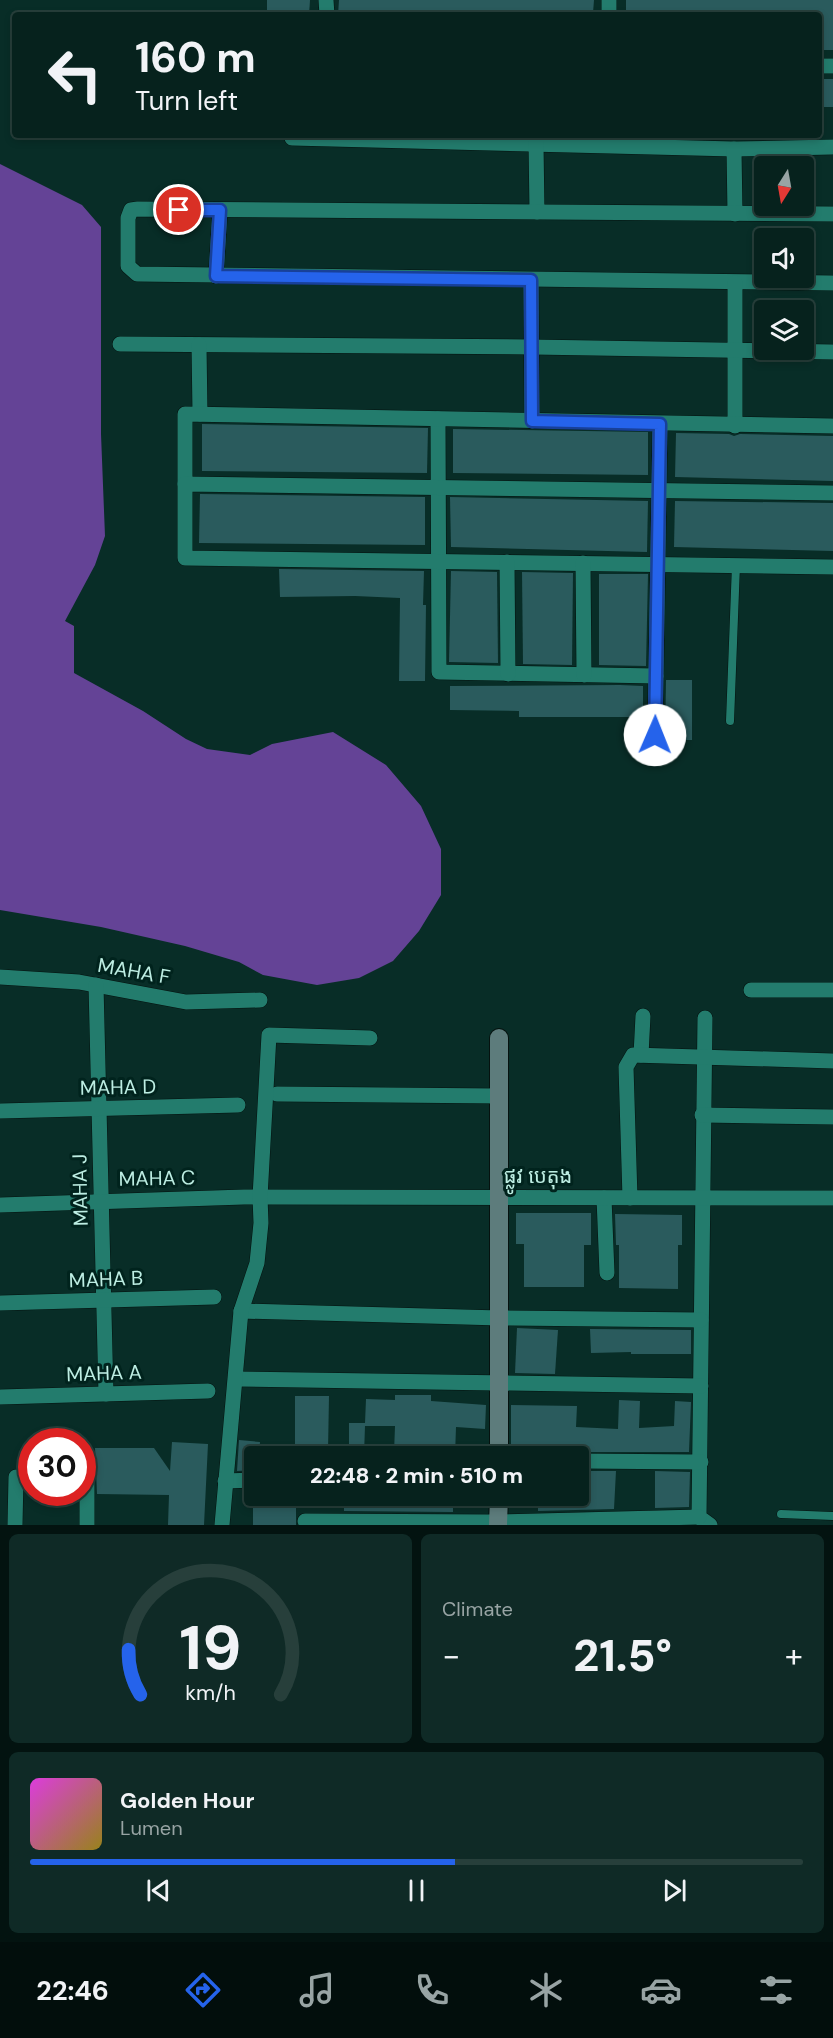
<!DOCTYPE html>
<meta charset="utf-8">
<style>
body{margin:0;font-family:"DM Sans","Noto Sans Khmer",sans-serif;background:#0f2a26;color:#f1f3f6;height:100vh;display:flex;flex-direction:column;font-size:22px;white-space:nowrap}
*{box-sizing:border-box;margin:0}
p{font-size:20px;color:#98a4a4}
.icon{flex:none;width:33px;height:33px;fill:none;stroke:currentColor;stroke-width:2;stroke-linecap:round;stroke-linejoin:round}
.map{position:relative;height:1525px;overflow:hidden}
.drawer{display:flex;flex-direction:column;gap:9px;padding:9px;background:#031310;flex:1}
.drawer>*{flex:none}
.top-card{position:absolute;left:12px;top:12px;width:810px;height:126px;border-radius:6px;box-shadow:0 3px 9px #0003,0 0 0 2px #273f3b;background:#06221d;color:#f1f3f6;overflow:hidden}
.needle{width:39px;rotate:191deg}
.buttons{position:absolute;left:754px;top:156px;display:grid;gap:12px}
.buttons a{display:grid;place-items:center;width:60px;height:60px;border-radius:6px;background:#06221d;box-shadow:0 3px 9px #0003,0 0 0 2px #273f3b;font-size:30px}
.speed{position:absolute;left:18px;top:1428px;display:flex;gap:12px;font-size:30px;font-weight:700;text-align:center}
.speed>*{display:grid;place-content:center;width:78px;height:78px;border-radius:50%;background:#06221d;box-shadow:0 3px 9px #0003,0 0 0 2px #273f3b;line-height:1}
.speed .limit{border:9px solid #d22;background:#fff;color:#111}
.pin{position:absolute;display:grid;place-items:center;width:51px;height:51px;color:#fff;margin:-26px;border:3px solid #fff;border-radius:50%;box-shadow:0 2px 6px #0007}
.me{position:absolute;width:66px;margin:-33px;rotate:1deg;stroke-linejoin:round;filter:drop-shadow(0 0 4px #0008)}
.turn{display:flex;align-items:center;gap:21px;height:126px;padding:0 24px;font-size:27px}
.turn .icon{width:78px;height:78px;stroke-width:2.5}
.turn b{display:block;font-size:42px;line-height:51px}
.big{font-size:45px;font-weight:800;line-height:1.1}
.drawer .widget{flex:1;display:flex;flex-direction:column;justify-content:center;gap:9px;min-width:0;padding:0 21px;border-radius:9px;background:#0f2a26}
.drawer .dial{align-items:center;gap:0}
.dial svg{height:156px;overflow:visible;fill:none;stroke:#273f3b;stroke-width:7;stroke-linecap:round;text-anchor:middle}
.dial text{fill:#f1f3f6;stroke:none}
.song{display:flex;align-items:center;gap:18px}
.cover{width:72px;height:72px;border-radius:9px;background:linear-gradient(135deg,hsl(300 70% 55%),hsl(50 70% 35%))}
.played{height:6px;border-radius:3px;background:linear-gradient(90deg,#2563eb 55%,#273f3b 55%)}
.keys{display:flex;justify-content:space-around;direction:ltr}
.heat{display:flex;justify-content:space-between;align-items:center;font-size:33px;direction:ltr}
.drawer .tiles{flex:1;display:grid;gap:9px;grid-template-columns:1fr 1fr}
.widget:last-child{grid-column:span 2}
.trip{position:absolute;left:244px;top:1446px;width:345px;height:60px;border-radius:6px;background:#06221d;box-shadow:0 3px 9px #0003,0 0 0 2px #273f3b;font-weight:800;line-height:60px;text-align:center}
.tabs{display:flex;height:96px;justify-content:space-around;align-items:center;background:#020e0c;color:#98a4a4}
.tabs .icon{width:42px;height:42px}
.tabs .selected{color:#2563eb}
.tabs b{font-size:27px;color:#f1f3f6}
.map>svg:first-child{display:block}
</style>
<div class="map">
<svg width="833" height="1525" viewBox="0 0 833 1525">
<rect width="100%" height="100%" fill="#082d27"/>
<path fill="#644396" d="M 0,164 L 82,205 L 101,227 L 101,434 L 105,536 L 95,565 L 65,621 L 74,626 L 74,673 L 143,711 L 186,739 L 207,749 L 250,755 L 272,744 L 333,732 L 386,765 L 421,806 L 441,849 L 441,895 L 419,931 L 393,961 L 359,978 L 317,985 L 263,975 L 239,962 L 185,946 L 101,927 L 0,910 Z"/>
<g fill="#2a5b5d">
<path d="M 267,0 L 310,0 L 309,15 L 267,15 Z"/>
<path d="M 339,0 L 594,0 L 593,13 L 521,10 L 521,15 L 338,15 Z"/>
<path d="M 626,0 L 833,0 L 833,50 L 819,50 L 819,15 L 749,15 L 626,11 Z"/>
<rect x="819" y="79" width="14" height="28"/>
<path d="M 202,424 L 428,428 L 427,473 L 202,471 Z"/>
<path d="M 453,429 L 648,432 L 648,475 L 453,473 Z"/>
<path d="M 676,433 L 729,434 L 734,436 L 740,434 L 833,436 L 833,481 L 675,477 Z"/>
<path d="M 200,494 L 425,497 L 425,545 L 199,543 Z"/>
<path d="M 450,497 L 648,501 L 647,552 L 451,547 Z"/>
<path d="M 675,501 L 833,503 L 833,551 L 674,547 Z"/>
<path d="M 279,569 L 424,571 L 423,605 L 426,605 L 425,681 L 399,681 L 400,598 L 355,596 L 280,597 Z"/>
<path d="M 451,571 L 497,572 L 498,663 L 449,662 Z"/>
<path d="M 522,572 L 573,573 L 572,665 L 523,664 Z"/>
<path d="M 599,574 L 648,574 L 646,666 L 599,665 Z"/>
<path d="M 666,680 L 692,680 L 692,740 L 665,740 Z"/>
<path d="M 620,685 L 643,686 L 643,717 L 519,717 L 519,711 L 450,710 L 450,686 Z"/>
<path d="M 516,1213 L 591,1213 L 591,1245 L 584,1245 L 584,1287 L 524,1287 L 524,1244 L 516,1244 Z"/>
<path d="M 615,1214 L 682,1215 L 682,1245 L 678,1245 L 678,1289 L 619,1288 L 619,1245 L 616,1245 Z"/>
<path d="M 517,1328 L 558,1330 L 555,1374 L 515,1373 Z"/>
<path d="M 590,1329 L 691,1330 L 691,1354 L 631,1354 L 631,1352 L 591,1353 Z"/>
<path d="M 395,1395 L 431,1395 L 431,1401 L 486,1405 L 485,1429 L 456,1427 L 455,1456 L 433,1455 L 394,1453 L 395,1426 L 365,1426 L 364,1455 L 349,1455 L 349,1423 L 365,1423 L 366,1399 L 395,1400 Z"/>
<path d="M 295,1396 L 329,1396 L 328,1451 L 295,1450 Z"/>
<path d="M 619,1400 L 640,1401 L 639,1428 L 674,1426 L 675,1401 L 691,1402 L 689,1452 L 511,1452 L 511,1405 L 577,1406 L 576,1427 L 618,1429 Z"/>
<path d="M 239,1440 L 260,1442 L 259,1456 L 255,1456 L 255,1470 L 237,1471 Z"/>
<path d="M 172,1442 L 208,1444 L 204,1525 L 168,1525 L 169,1495 L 97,1494 L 95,1448 L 154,1448 L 170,1471 Z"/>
<path d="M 584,1471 L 616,1471 L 614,1509 L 538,1511 L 538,1496 L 583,1496 Z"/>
<path d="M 655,1471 L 690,1472 L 689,1507 L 655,1508 Z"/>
<path d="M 344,1496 L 453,1496 L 453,1512 L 344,1511 Z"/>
<path d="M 253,1502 L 296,1503 L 296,1525 L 253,1525 Z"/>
</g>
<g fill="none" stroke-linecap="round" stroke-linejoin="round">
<g stroke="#05120f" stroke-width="9">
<g id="lane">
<path d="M 730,721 L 736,565"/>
<path d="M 781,1514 L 833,1516"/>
</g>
</g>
<g stroke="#05120f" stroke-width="16">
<g id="street">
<path d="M 326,0 L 327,15"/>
<path d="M 609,15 L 609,0"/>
<path d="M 819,66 L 833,66"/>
<path d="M 292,138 L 734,149 L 833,147"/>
<path d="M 536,143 L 537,212"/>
<path d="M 734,149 L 735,214"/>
<path d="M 833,214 L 138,209 L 131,210 L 128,218 L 128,266 L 137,274 L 833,283"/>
<path d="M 216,276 L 220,210"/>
<path d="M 531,280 L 532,421"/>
<path d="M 735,283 L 735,426"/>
<path d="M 120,344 L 532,347 L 833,352"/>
<path d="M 199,345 L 200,414"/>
<path d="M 438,419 L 439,672 L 656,676"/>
<path d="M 185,484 L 185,414 L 833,426"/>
<path d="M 833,493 L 185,484 L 185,558 L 833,567"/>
<path d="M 507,562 L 508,674"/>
<path d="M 583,563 L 584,675"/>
<path d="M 655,735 L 660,424"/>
<path d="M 0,977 L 79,982 L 186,1002 L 260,1000"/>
<path d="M 96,985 L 106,1394"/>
<path d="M 751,990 L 833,990"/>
<path d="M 705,1018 L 699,1517 L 710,1525"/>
<path d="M 641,1055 L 643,1016"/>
<path d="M 277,1094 L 499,1096"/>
<path d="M 0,1111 L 238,1105"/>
<path d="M 702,1115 L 833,1117"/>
<path d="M 604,1198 L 607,1273"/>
<path d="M 630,1198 L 626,1067 L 633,1055 L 833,1061"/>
<path d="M 0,1205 L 244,1197 L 833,1198"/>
<path d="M 0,1303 L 214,1297"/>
<path d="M 241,1311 L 500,1318 L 701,1320"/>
<path d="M 236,1379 L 701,1386"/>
<path d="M 0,1397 L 208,1391"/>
<path d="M 579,1461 L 701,1462"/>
<path d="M 87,1469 L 87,1525"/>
<path d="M 225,1481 L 255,1480"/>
<path d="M 305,1521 L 498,1522 L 699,1517"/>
<path d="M 15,1525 L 16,1477"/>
<path d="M 222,1525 L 241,1311 L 257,1263 L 261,1223 L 260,1197 L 269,1035 L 370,1038"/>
</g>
</g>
<g stroke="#05120f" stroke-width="20">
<g id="secondary">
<path d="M 499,1456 L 499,1038"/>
<path d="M 498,1525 L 499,1496"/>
</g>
</g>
<use href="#lane" stroke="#237c6d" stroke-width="8"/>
<use href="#street" stroke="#237c6d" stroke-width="15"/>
<use href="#secondary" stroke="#5d7c7c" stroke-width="18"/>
</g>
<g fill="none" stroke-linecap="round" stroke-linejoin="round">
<g stroke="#184099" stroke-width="15">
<path id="route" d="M 179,210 L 220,210 L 216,276 L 531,280 L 532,421 L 660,424 L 655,735"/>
</g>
<use href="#route" stroke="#2563eb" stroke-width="10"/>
</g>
<g text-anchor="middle" stroke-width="6" stroke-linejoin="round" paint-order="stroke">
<g font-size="20" fill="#bdeee3" stroke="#00231d">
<text transform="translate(134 971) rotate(10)" y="7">MAHA F</text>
<text transform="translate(118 1087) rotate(-1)" y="7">MAHA D</text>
<text x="538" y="1183">ផ្លូវ បេតុង</text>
<text transform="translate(157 1178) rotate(-1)" y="7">MAHA C</text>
<text transform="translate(80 1190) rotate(-91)" y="7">MAHA J</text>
<text transform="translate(106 1279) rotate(-2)" y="7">MAHA B</text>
<text transform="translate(104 1373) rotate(-2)" y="7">MAHA A</text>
</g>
</g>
</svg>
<div class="buttons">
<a><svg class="needle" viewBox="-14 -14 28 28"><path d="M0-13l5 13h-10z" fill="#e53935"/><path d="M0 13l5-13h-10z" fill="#98a4a4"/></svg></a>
<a><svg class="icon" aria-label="sound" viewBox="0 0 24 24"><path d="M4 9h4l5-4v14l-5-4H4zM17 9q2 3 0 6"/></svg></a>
<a><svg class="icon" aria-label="layers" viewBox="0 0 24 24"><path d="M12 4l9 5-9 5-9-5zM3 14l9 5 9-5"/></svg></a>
</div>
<div class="speed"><div class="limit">30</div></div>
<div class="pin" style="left:179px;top:210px;background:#d93025"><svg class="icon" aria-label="arrive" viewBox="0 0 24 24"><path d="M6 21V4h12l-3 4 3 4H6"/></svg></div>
<svg class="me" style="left:655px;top:735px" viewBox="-20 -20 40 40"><circle r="19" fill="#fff"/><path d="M0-13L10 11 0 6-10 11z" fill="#2563eb"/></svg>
<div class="trip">22:48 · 2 min · 510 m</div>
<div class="top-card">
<div class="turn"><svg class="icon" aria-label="left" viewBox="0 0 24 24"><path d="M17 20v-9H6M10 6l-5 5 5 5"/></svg><div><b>160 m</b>Turn left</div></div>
</div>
</div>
<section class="drawer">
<div class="tiles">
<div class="widget dial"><svg viewBox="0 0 100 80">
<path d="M14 69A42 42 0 1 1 86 69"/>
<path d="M14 69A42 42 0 0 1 8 46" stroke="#2563eb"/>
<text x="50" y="56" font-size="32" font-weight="700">19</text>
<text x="50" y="72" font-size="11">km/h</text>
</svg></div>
<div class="widget"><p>Climate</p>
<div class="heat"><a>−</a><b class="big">21.5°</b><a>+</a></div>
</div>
<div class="widget">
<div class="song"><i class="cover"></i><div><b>Golden Hour</b><p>Lumen</p></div></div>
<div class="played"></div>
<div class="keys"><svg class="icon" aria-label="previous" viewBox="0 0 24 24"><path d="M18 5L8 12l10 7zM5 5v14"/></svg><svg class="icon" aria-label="pause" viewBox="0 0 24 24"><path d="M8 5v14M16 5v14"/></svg><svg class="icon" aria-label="next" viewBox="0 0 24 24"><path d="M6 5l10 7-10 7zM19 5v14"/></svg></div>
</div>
</div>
</section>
<nav class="tabs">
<b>22:46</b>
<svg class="icon selected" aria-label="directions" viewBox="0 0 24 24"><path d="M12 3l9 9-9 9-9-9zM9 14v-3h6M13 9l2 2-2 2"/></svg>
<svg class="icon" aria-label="music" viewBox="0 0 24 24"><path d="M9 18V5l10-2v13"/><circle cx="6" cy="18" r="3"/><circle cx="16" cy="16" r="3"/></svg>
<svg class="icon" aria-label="phone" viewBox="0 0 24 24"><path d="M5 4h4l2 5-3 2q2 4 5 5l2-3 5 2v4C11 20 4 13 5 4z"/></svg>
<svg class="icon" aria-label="climate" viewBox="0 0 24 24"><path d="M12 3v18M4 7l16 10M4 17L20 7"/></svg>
<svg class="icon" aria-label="car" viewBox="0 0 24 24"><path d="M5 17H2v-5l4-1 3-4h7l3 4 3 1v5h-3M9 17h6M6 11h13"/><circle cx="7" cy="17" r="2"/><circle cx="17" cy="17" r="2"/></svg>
<svg class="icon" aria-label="filters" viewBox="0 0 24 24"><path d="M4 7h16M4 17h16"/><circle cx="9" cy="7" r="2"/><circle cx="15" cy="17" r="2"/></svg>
</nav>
